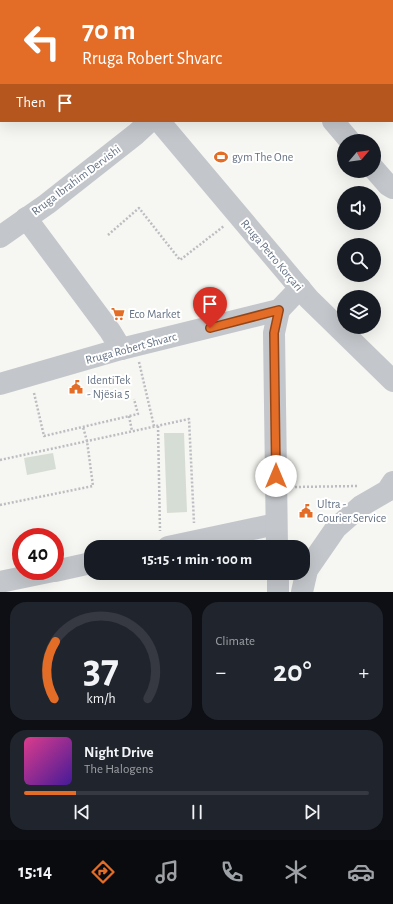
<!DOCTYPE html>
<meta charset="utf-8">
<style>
body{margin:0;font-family:"Alegreya Sans",sans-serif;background:#20242c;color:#f1f3f6;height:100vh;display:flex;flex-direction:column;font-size:15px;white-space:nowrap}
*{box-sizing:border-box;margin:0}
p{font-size:13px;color:#9ea1a6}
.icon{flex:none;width:22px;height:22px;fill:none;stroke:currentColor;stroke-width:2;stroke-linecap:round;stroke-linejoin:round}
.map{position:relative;height:592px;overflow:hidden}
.panel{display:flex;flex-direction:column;gap:10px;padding:10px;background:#0d0f14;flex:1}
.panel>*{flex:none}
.guide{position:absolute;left:0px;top:0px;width:393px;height:122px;box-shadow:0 4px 16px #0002;background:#e36c26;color:#fff;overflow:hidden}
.needle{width:26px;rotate:61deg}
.tools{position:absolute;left:337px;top:134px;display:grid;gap:8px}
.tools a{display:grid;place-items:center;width:44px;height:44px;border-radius:50%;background:#171b24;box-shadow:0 4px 16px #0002;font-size:20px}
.speed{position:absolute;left:12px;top:528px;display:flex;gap:8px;font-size:20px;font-weight:700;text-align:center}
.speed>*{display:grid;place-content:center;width:52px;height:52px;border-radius:50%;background:#171b24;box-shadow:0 4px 16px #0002;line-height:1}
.speed .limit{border:6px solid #d22;background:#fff;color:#111}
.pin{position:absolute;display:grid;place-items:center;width:34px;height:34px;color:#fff;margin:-41px -17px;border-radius:50% 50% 50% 0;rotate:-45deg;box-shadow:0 0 4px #0007}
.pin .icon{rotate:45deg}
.me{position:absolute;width:44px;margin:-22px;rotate:0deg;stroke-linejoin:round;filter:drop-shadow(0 0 3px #0008)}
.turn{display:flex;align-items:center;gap:14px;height:84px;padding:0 16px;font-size:18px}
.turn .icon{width:52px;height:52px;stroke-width:2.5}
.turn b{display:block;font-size:28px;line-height:34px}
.then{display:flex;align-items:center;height:38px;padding:0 16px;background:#0003;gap:8px;font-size:15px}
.big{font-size:30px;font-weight:600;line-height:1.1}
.panel .card{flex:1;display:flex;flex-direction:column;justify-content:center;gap:6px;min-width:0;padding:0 14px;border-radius:16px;background:#20242c}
.panel .dial{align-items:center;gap:0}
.dial svg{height:104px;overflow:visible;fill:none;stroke:#363941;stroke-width:7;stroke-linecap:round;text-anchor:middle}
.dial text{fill:#f1f3f6;stroke:none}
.song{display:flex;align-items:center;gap:12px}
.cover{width:48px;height:48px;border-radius:6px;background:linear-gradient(135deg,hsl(330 70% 55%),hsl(260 70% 35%))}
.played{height:4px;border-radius:2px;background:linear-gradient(90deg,#e36c26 15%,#363941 15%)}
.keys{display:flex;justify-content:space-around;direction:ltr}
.heat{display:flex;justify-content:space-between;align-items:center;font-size:22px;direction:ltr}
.panel .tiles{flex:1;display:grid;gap:10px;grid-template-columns:1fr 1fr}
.card:last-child{grid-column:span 2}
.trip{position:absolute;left:84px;top:540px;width:226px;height:40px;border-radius:16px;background:#171b24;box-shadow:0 4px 16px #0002;font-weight:600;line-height:40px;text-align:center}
.dock{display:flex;height:64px;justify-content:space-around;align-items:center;background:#090b0e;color:#9ea1a6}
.dock .icon{width:28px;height:28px}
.dock .on{color:#e36c26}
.dock b{font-size:18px;color:#f1f3f6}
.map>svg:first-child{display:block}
</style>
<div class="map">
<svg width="393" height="592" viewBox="0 0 393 592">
<rect width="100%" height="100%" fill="#f6f6f2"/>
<g fill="#d6ddd4">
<path d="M 164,433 L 184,433 L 187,512 L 167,513 Z"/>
<path d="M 53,453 L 56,469 L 27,475 L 24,458 Z"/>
</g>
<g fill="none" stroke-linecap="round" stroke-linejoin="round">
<g stroke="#bbbdc0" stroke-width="2.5" stroke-dasharray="2 2" stroke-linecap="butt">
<path d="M 0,111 L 1,110"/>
<path d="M 108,235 L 139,208 L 180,260 L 224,226"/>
<path d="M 139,362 L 154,426"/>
<path d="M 34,393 L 44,436 L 138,414 L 134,399"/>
<path d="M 129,416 L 132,431"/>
<path d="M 158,426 L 160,531"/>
<path d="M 0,460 L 189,419 L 194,523"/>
<path d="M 295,487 L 358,486"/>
<path d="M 0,505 L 93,486 L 87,441 L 83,427"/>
</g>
<g stroke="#c3c6ca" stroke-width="22">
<path d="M 222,0 L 223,1"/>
<path d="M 392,50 L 393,51"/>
<path d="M 159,121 L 309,299 L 393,381"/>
<path d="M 333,121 L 350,141"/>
<path d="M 374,169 L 388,185 L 393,188"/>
<path d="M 26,218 L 110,331 L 121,349"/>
<path d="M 0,237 L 47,204 L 136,134 L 150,121"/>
<path d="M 0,384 L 121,349 L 279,310 L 300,288"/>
<path d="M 168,547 L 276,524"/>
<path d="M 277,547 L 274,333 L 279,310"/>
<path d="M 55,571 L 91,563"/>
<path d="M 278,573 L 278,592"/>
<path d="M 0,582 L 53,571"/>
<path d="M 302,592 L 307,570 L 336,528 L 361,506 L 387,491 L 393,482"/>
</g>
</g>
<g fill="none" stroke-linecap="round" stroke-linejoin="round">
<g stroke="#944619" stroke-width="10">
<path id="route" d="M 210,328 L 279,310 L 274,333 L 276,476"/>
</g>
<use href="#route" stroke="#e36c26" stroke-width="7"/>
</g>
<defs>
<g id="stadium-bare" transform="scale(1.08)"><path d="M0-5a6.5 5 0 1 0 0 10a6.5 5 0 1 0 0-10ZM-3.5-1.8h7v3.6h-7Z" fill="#e36c26" stroke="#fff" stroke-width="2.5" paint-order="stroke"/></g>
<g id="supermarket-bare" transform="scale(1.08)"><path d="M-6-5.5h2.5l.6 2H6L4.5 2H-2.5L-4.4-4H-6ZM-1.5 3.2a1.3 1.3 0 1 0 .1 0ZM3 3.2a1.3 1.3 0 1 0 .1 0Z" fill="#e36c26" stroke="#fff" stroke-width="2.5" paint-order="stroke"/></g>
<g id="civic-bare" transform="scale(1.08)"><path d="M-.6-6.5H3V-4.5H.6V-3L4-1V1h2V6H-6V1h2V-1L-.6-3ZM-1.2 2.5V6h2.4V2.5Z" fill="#e36c26" stroke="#fff" stroke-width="2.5" paint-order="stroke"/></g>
</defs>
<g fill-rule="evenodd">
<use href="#stadium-bare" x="221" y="157"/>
<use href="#supermarket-bare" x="118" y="314"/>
<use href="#civic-bare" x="76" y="387"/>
<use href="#civic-bare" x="306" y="511"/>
</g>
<g text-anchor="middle" stroke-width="4" stroke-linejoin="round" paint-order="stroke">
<g font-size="12" fill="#657284" stroke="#fff" text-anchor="start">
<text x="232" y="161">gym The One</text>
<text x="129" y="318">Eco Market</text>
<text x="87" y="384">IdentiTek<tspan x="87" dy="14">- Njësia 5</tspan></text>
<text x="317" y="508">Ultra -<tspan x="317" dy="14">Courier Service</tspan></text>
</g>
<g font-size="12" fill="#657284" stroke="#fff">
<text transform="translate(76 180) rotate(-37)" y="4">Rruga Ibrahim Dervishi</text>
<text transform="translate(272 255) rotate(50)" y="4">Rruga Petro Korçari</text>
<text transform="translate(131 348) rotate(-15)" y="4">Rruga Robert Shvarc</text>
</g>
</g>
</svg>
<div class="tools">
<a><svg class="needle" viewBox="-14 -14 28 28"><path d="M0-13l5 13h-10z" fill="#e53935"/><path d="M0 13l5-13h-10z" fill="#9ea1a6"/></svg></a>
<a><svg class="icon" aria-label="sound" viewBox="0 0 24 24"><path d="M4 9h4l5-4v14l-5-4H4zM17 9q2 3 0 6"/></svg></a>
<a><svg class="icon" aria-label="search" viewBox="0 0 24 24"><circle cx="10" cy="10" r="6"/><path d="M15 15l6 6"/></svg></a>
<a><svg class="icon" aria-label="layers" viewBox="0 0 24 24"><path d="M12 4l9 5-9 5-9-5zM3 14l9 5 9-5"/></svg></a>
</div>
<div class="speed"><div class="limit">40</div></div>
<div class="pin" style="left:210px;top:328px;background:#d93025"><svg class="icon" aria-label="arrive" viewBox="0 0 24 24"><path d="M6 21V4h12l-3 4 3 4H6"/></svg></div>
<svg class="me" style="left:276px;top:476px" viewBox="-20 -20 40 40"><circle r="19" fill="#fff"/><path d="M0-13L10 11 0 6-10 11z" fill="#e36c26"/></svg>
<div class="trip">15:15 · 1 min · 100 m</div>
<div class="guide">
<div class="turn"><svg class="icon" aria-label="left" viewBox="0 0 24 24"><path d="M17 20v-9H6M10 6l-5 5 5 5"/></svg><div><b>70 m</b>Rruga Robert Shvarc</div></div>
<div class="then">Then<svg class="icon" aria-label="arrive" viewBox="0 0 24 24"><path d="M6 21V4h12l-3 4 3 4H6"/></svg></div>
</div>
</div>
<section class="panel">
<div class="tiles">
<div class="card dial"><svg viewBox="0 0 100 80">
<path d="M14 69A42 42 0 1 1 86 69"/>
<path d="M14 69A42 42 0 0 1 15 25" stroke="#e36c26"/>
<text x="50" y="56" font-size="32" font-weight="700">37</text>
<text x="50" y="72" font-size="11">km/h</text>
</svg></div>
<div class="card"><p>Climate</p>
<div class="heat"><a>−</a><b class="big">20°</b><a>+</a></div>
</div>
<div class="card">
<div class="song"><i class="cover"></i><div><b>Night Drive</b><p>The Halogens</p></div></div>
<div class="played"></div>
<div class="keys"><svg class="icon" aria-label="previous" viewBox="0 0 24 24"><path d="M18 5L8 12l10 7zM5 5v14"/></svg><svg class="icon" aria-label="pause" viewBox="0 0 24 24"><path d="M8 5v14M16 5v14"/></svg><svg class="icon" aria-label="next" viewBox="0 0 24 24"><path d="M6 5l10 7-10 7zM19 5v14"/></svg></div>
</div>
</div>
</section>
<nav class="dock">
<b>15:14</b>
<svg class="icon on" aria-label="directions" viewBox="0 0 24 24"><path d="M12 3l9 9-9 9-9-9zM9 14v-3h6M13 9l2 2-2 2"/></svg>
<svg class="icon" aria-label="music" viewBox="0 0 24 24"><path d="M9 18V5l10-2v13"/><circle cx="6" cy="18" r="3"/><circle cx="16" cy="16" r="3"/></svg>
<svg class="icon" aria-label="phone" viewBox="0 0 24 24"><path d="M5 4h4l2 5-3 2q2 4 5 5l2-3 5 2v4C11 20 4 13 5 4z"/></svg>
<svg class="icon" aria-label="climate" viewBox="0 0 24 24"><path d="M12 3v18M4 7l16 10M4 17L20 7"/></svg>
<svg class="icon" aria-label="car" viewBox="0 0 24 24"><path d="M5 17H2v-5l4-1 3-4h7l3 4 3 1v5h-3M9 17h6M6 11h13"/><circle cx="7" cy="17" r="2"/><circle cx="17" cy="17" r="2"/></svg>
</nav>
